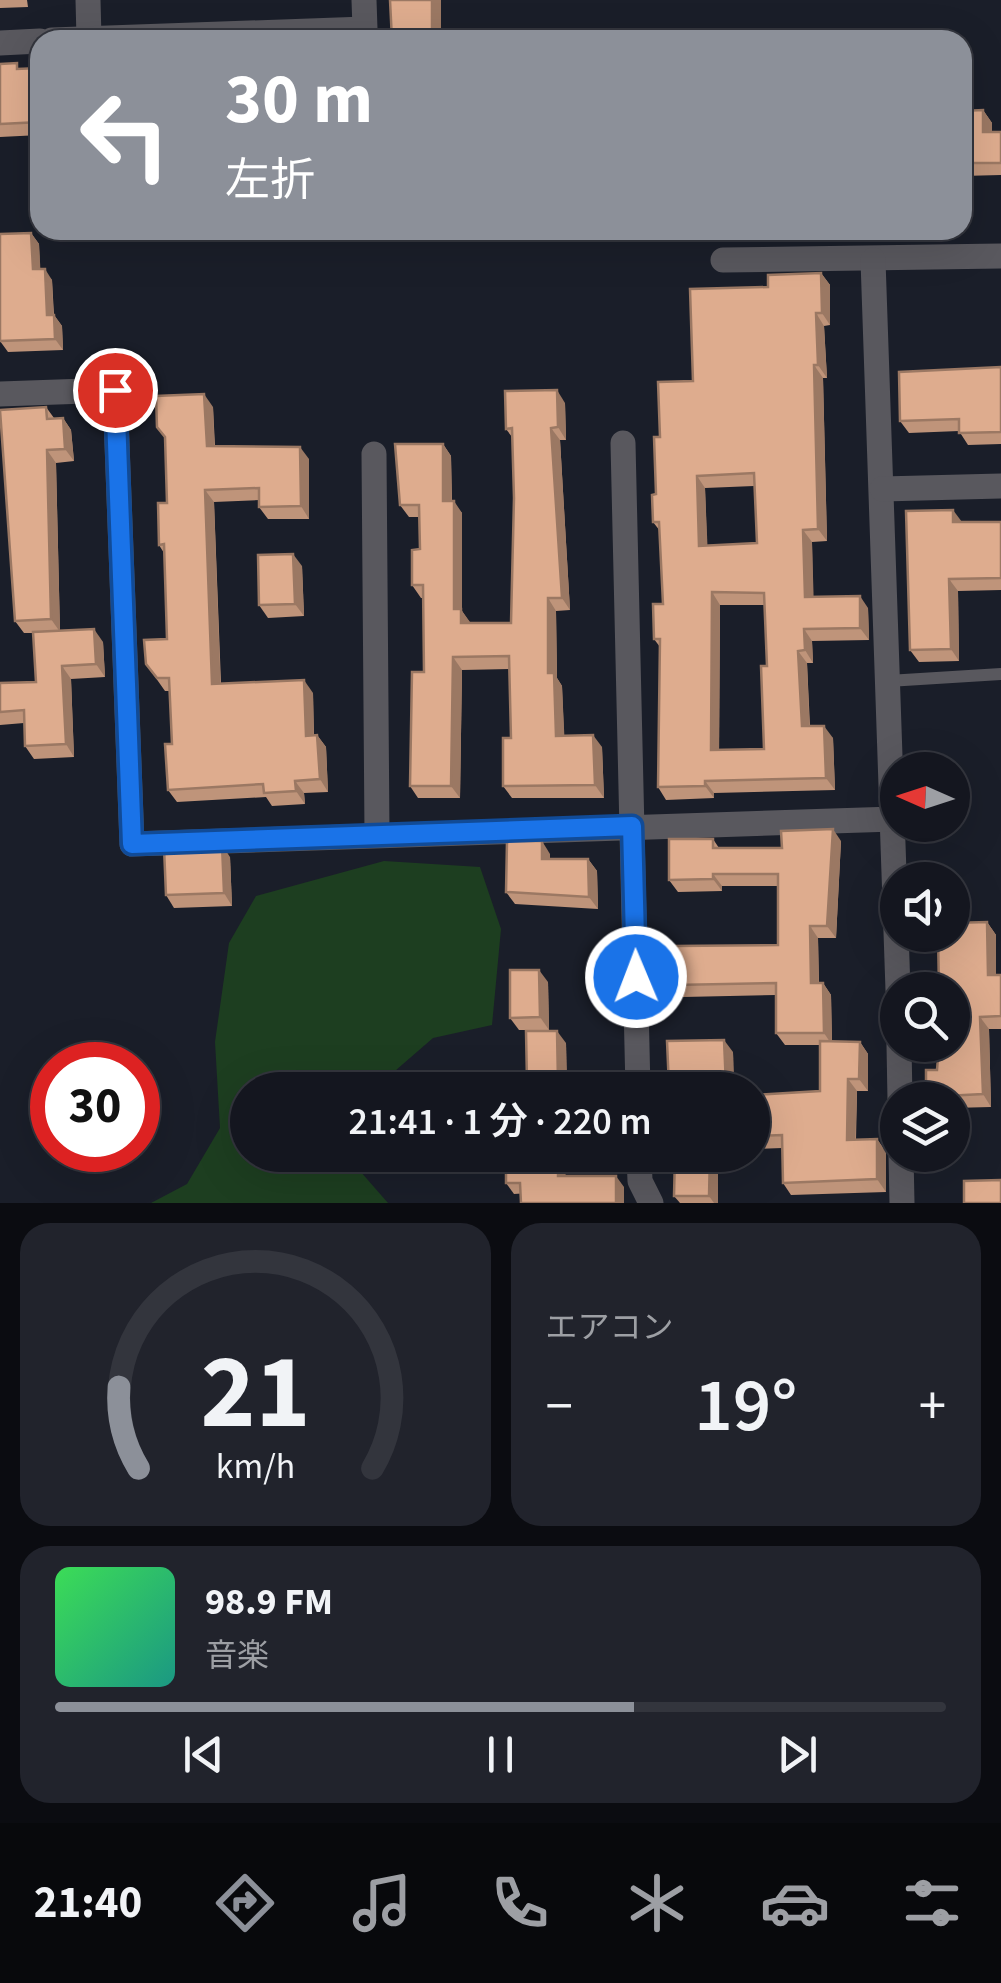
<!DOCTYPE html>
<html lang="ja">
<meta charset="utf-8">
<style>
body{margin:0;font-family:"Source Sans 3","Noto Sans JP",sans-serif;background:#21232c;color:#f1f3f6;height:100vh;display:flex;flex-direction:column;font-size:38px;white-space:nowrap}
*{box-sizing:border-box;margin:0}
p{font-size:32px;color:#9d9fa4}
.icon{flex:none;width:55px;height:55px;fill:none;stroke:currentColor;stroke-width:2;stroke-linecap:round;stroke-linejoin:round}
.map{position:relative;height:1203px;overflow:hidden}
.side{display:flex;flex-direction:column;gap:20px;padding:20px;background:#0b0c11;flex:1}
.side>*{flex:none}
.banner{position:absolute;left:30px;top:30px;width:942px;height:210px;border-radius:30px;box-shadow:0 10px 40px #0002,0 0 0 2px #33353d;background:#8c9099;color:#fff;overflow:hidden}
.needle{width:65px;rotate:273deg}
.controls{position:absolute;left:880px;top:752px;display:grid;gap:20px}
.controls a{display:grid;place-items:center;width:90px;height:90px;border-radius:50%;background:#14161f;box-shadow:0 10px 40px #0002,0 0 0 2px #33353d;font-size:50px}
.speed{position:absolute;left:30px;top:1042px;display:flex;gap:20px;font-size:50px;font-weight:700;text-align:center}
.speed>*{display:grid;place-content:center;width:130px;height:130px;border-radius:50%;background:#14161f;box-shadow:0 10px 40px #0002,0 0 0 2px #33353d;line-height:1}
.speed .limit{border:15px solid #d22;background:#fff;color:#111}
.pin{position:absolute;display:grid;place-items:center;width:85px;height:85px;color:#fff;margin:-42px;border:5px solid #fff;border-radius:50%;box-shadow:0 2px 10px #0007}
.me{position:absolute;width:110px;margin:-55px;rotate:359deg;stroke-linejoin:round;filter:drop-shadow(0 0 8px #0008)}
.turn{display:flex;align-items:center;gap:35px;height:210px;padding:0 30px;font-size:45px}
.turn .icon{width:130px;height:130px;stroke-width:2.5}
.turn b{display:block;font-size:70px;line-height:85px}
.big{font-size:75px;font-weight:600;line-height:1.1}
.side .widget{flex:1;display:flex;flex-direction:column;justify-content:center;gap:15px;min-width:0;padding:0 35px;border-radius:30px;background:#21232c}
.side .dial{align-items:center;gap:0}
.dial svg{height:260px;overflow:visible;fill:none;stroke:#33353d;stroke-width:7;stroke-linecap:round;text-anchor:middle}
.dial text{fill:#f1f3f6;stroke:none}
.song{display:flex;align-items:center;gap:30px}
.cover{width:120px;height:120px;border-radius:15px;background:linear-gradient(135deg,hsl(130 70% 55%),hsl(170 70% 35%))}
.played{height:10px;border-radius:5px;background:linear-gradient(90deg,#8c9099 65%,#33353d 65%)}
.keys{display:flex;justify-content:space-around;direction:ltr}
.heat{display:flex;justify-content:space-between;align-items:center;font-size:55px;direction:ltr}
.side .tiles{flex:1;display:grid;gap:20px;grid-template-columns:1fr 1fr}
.widget:last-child{grid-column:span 2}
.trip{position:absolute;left:230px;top:1072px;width:540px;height:100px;border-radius:50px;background:#14161f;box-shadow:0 10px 40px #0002,0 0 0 2px #33353d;font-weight:600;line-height:100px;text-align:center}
.tabs{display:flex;height:160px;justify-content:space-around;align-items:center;background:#08090c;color:#9d9fa4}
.tabs .icon{width:70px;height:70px}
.tabs .active{color:#8c9099}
.tabs b{font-size:45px;color:#f1f3f6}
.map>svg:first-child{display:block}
</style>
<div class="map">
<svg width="1001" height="1203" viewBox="0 0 1001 1203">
<rect width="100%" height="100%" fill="#1a1e29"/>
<path fill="#1d3e20" d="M 384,861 L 480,867 L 501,929 L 492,1025 L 433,1038 L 373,1090 L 248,1090 L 248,1155 L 358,1155 L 360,1171 L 388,1203 L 151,1203 L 187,1184 L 220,1128 L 215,1042 L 229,943 L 256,896 Z"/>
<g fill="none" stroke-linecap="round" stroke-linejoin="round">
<path stroke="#59585e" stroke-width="12" d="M 888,681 L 1001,674"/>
<g stroke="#59585e" stroke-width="25">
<path d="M 88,0 L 89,38"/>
<path d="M 52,40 L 365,29 L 364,0"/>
<path d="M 0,43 L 40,41"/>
<path d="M 723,260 L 1001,256"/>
<path d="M 873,260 L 898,990"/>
<path d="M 0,394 L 115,390 L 132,844 L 894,819"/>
<path d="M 623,443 L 638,1090"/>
<path d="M 374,454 L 377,834"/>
<path d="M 882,489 L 1001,486"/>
<path d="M 899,1045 L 900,1100"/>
<path d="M 639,1155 L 640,1181 L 651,1203"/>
<path d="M 901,1155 L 902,1203"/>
</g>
</g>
<g fill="#bf947a" fill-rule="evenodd">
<path d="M 0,0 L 27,0 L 28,7 L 0,8 Z"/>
<path d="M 0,64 L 21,69 L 40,68 L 40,135 L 0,137 Z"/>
<path d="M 983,110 L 992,123 L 992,132 L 1001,132 L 1001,175 L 962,176 L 962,111 Z"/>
<path d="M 31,233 L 39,244 L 40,269 L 52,280 L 54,315 L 62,326 L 63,350 L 8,352 L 0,341 Z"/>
<path d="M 821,273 L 830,285 L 830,325 L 824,326 L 827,378 L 823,378 L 827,541 L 812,542 L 813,597 L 868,608 L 869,640 L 812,641 L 813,663 L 807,663 L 810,726 L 833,738 L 835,790 L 714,793 L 714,798 L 666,800 L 658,787 L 660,647 L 654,639 L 663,604 L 660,531 L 653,522 L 656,494 L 660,437 L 693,381 L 768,287 ZM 754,486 L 757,543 L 707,545 L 705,488 ZM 720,605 L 765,605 L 767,666 L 764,749 L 719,750 Z"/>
<path d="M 1001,367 L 1001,444 L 968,445 L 959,431 L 909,433 L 900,421 Z"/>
<path d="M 565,403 L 566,440 L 560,440 L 570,610 L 556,611 L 557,678 L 562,686 L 564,736 L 602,747 L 604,798 L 512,798 L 503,786 L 511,738 L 510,669 L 462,670 L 460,798 L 418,798 L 410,786 L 424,672 L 423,598 L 421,598 L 412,585 L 420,549 L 420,517 L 409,517 L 400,505 L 443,444 L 451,456 L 452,501 L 462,513 L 462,611 L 470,623 L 511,623 L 514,498 L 512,437 L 506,429 Z"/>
<path d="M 46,407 L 54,418 L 63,418 L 71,430 L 74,461 L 56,463 L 60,631 L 103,642 L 105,677 L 71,679 L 74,757 L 34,759 L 25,746 L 24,723 L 0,725 L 0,683 L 36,682 L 33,633 L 24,633 L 15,621 Z"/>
<path d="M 213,407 L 215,446 L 309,459 L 309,519 L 268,519 L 259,507 L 259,500 L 214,502 L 221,683 L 313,693 L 314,735 L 317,735 L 326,747 L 328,792 L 304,793 L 305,804 L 272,806 L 266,797 L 177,802 L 168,790 L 172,744 L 169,691 L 165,691 L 146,664 L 167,639 L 164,553 L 159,545 L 167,503 Z"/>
<path d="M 962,522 L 1001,522 L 1001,590 L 958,591 L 959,661 L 919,662 L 910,650 Z"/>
<path d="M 302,566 L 304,616 L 268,618 L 259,605 Z"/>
<path d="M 713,839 L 719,848 L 782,848 L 841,841 L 836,938 L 818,938 L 819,983 L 823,983 L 831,995 L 832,1042 L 860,1042 L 868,1054 L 868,1091 L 857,1091 L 856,1140 L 877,1139 L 886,1152 L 886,1192 L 791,1195 L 783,1183 L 782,1148 L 752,1149 L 752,1095 L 820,1091 L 820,1045 L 785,1045 L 776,1033 L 776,995 L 683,997 L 674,985 L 778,945 L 778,886 L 722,886 L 722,891 L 678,892 L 669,880 Z"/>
<path d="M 550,854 L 550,859 L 588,859 L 597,871 L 598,909 L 515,904 L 506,892 Z"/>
<path d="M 230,857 L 232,906 L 174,908 L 166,895 Z"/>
<path d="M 987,922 L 996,935 L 996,975 L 1001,975 L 1001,1029 L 989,1029 L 991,1107 L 952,1108 L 952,1100 L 929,1100 L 926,1097 Z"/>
<path d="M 548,982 L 549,1030 L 519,1030 L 510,1018 Z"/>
<path d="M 566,1043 L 567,1090 L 532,1090 L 527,1082 Z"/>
<path d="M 733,1052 L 734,1090 L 671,1090 L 669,1087 Z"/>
<path d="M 718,1164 L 718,1203 L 680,1203 L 674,1196 Z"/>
<path d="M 566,1176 L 624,1187 L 514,1194 L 506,1183 Z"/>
</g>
<g fill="#9b7863">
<rect x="432" y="0" width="9" height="40"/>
<path d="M 983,110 L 992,123 L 992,145 L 983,132 Z"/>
<path d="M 31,233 L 39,244 L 41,280 L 33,269 Z"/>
<path d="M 45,269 L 52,280 L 54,326 L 47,315 Z"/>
<path d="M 821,273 L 830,285 L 830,325 L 822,313 Z"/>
<path d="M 816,313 L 824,326 L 827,378 L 818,365 Z"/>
<path d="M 54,315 L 62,326 L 63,350 L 55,339 Z"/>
<path d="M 814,365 L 823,378 L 827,541 L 818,529 Z"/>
<path d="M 557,390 L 565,403 L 566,440 L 558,427 Z"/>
<path d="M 204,394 L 213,407 L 215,459 L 207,446 Z"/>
<path d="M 63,418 L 71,430 L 74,461 L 65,449 Z"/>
<path d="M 551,428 L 560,440 L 570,610 L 562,598 Z"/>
<path d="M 443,444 L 451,456 L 452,513 L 443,501 Z"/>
<path d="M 300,447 L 309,459 L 309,519 L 301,506 Z"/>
<path d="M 47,450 L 56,463 L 60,632 L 51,619 Z"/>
<path d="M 697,476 L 705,488 L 708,558 L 699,546 Z"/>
<path d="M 205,490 L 214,502 L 221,696 L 212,684 Z"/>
<path d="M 454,501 L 462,513 L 462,611 L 470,622 L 470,636 L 454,609 Z"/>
<path d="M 953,510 L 962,522 L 953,522 Z"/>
<path d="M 803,530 L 812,542 L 814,610 L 805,597 Z"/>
<path d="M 293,554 L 302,566 L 304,616 L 295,604 Z"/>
<path d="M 949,579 L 958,591 L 959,661 L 951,649 Z"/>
<path d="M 712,592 L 720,605 L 719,762 L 711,750 Z"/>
<path d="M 860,596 L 868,608 L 869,640 L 860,628 Z"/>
<path d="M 548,598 L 556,611 L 557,678 L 562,686 L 565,749 L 556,736 L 548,673 Z"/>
<path d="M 94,629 L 103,642 L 105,677 L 96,664 Z"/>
<path d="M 804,629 L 812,641 L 813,663 L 805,650 Z"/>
<path d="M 798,651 L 807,663 L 810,739 L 802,726 Z"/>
<path d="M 453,657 L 462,670 L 460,798 L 451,786 Z"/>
<path d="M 62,666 L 71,679 L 74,757 L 66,744 Z"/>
<path d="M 304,680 L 313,693 L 314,748 L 306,736 Z"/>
<path d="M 824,726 L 833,738 L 835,790 L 826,778 Z"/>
<path d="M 317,735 L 326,747 L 328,792 L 320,779 Z"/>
<path d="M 593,735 L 602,747 L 604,798 L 595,785 Z"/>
<path d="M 295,781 L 304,793 L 305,804 L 296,791 Z"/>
<path d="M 705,781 L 714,793 L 714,798 L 705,786 Z"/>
<path d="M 833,829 L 841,841 L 836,938 L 827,926 Z"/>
<path d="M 542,841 L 550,854 L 550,871 L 542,859 Z"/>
<path d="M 222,845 L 230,857 L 232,906 L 224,893 Z"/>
<path d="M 588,859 L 597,871 L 598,909 L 589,897 Z"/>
<path d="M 713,874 L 722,886 L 722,891 L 713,879 Z"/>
<path d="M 987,922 L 996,935 L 996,988 L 988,975 Z"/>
<path d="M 810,926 L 818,938 L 819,995 L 811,983 Z"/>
<path d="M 539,970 L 548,982 L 549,1030 L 540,1017 Z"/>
<path d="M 823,983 L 831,995 L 832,1045 L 824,1033 Z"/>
<path d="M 980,1017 L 989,1029 L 991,1107 L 983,1094 Z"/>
<path d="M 557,1031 L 566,1043 L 567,1090 L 564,1090 L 558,1082 Z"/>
<path d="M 724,1040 L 733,1052 L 734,1090 L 729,1090 L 726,1086 Z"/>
<path d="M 860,1042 L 868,1054 L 868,1091 L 859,1079 Z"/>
<path d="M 848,1079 L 857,1091 L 855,1152 L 847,1140 Z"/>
<path d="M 877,1139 L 886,1152 L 886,1192 L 877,1179 Z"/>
<path d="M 558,1155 L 565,1155 L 566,1187 L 558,1176 Z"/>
<path d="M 710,1155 L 712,1155 L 718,1164 L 718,1203 L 714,1203 L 709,1196 Z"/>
<path d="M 616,1176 L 624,1187 L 624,1203 L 616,1203 Z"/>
</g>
<g fill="#deac8e" stroke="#9b7863" stroke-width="2.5" fill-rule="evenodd">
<path d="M 390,0 L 432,0 L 432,40 L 392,40 Z"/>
<path d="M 17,63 L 17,69 L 40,68 L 40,122 L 0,124 L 0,64 Z"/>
<path d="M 983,110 L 983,132 L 1001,132 L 1001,163 L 962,163 L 962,111 Z"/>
<path d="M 31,233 L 33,269 L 45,269 L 47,315 L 54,315 L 55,339 L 0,341 L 0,234 Z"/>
<path d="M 821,273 L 822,313 L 816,313 L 818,365 L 814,365 L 818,529 L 803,530 L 805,597 L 860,596 L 860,628 L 804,629 L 805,650 L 798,651 L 802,726 L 824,726 L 826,778 L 705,781 L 705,786 L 658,787 L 660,639 L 654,639 L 653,604 L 663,604 L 659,522 L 653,522 L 652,495 L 656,494 L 654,437 L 660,437 L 658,382 L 693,381 L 690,289 L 768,287 L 768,275 ZM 754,473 L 757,543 L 699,546 L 697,476 ZM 712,592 L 764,593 L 767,666 L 761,666 L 764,749 L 711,750 Z"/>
<path d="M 1001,367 L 1001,432 L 959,433 L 959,419 L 900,421 L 899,372 Z"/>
<path d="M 557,390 L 558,427 L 551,428 L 562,598 L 548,598 L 548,673 L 554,673 L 556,736 L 593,735 L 595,785 L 503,786 L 503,738 L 511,738 L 509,656 L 453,657 L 451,786 L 410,786 L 412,672 L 424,672 L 423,585 L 412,585 L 412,550 L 420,549 L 419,505 L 400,505 L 395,444 L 443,444 L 443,501 L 454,501 L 454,609 L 461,609 L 461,623 L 511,623 L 514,498 L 512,428 L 506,429 L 505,391 Z"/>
<path d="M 204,394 L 207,446 L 300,447 L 301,506 L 259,507 L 259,488 L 205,490 L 212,684 L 304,680 L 306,736 L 317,735 L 320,779 L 295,781 L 296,791 L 264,793 L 263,784 L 168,790 L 165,744 L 172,744 L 169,678 L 157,678 L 146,664 L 144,640 L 167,639 L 164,544 L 159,545 L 158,503 L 167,503 L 165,437 L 157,427 L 156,396 Z"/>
<path d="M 46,407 L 47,419 L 63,418 L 65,449 L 47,450 L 51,619 L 15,621 L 0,410 Z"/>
<path d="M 953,510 L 953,522 L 1001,522 L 1001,578 L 949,579 L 951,649 L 910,650 L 906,511 Z"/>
<path d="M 293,554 L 295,604 L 259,605 L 258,555 Z"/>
<path d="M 94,629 L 96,664 L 62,666 L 66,744 L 25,746 L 24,710 L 0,712 L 0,683 L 36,682 L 33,632 Z"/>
<path d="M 833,829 L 827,926 L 810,926 L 811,983 L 823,983 L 824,1033 L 776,1033 L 776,983 L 674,985 L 674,946 L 778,945 L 778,874 L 713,874 L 713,879 L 669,880 L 669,839 L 713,839 L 713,848 L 782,848 L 781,831 Z"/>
<path d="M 507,841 L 542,841 L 542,859 L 588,859 L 589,897 L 506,892 Z"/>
<path d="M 222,845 L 224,893 L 166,895 L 164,847 Z"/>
<path d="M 987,922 L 988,975 L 1001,975 L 1001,1016 L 980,1017 L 983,1094 L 926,1097 L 926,1070 L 937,1070 L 939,1045 L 952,1045 L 952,990 L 939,990 L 938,935 L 952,935 L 952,923 Z"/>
<path d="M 510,970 L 539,970 L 540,1017 L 510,1018 Z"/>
<path d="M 526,1031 L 557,1031 L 558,1082 L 527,1082 Z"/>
<path d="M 724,1040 L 726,1086 L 669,1087 L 667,1041 Z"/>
<path d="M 820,1041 L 860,1042 L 859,1079 L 848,1079 L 847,1140 L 877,1139 L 877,1179 L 783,1183 L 782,1135 L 752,1136 L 752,1095 L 820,1091 Z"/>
<path d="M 519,1155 L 558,1155 L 558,1176 L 616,1176 L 616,1203 L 521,1203 L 520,1183 L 506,1183 L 506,1158 L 519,1158 Z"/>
<path d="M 675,1155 L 710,1155 L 709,1196 L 674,1196 Z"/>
<path d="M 1001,1180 L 1001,1203 L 964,1203 L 964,1181 Z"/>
</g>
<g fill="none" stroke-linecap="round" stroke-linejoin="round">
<g stroke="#114b97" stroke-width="25">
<path id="route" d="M 115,390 L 132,844 L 632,826 L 636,977"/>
</g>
<use href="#route" stroke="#1a73e8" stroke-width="18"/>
</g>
</svg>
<div class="controls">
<a><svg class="needle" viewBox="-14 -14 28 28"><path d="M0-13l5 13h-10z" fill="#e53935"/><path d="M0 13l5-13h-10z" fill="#9d9fa4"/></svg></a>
<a><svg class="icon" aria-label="sound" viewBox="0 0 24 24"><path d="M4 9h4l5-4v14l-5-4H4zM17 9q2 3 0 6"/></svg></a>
<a><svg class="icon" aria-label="search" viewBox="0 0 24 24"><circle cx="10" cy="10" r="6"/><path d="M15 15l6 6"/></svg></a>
<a><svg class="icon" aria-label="layers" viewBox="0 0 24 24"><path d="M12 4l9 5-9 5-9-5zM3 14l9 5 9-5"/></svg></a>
</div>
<div class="speed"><div class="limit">30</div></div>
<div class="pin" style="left:115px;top:390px;background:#d93025"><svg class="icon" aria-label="arrive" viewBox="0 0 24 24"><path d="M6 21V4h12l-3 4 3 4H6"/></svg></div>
<svg class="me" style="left:636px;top:977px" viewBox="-20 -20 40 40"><circle r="17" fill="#1a73e8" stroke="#fff" stroke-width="3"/><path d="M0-11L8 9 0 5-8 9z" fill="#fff"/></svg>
<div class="trip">21:41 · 1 分 · 220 m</div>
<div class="banner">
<div class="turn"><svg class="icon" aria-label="left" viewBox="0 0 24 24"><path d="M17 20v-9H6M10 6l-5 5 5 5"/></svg><div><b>30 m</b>左折</div></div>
</div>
</div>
<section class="side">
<div class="tiles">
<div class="widget dial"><svg viewBox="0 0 100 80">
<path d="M14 69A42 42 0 1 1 86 69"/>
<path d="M14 69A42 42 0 0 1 8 44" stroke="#8c9099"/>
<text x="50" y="56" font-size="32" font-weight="700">21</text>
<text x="50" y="72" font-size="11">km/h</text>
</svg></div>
<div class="widget"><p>エアコン</p>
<div class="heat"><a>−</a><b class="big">19°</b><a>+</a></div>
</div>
<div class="widget">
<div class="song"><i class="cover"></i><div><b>98.9 FM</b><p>音楽</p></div></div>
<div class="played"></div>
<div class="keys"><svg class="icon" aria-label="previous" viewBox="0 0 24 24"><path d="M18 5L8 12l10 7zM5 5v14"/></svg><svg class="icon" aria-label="pause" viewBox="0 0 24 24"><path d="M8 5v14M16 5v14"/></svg><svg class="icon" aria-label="next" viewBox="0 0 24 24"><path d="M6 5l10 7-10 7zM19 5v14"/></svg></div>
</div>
</div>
</section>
<nav class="tabs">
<b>21:40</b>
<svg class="icon active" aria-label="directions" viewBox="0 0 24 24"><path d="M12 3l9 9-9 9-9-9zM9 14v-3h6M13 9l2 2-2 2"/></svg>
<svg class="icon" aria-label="music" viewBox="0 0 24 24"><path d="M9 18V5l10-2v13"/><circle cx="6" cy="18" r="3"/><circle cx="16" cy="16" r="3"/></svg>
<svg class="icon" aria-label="phone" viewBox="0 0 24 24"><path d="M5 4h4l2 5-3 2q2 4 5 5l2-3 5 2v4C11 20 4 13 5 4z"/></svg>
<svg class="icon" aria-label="climate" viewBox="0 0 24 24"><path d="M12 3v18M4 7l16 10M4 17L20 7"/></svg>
<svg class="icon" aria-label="car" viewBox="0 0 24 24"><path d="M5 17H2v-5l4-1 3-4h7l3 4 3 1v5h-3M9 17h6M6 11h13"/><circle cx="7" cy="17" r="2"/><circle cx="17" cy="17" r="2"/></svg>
<svg class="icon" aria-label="filters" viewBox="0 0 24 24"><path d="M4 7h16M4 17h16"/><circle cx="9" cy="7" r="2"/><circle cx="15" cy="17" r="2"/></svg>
</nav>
